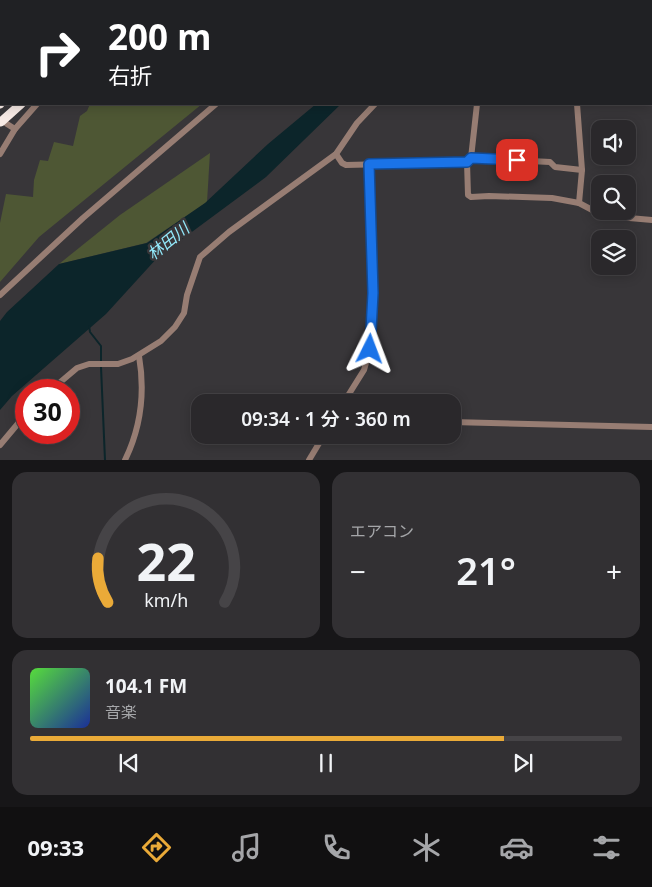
<!DOCTYPE html>
<html lang="ja">
<meta charset="utf-8">
<style>
body{margin:0;font-family:"Noto Sans","Noto Sans JP",sans-serif;background:#323033;color:#f1f3f6;height:100vh;display:flex;flex-direction:column;font-size:19px;white-space:nowrap}
*{box-sizing:border-box;margin:0}
p{font-size:16px;color:#a5a6a9}
.icon{flex:none;width:28px;height:28px;fill:none;stroke:currentColor;stroke-width:2;stroke-linecap:round;stroke-linejoin:round}
.map{position:relative;height:460px;overflow:hidden}
.sheet{display:flex;flex-direction:column;gap:12px;padding:12px;background:#171618;flex:1}
.sheet>*{flex:none}
.top-card{position:absolute;left:0px;top:0px;width:652px;height:105px;box-shadow:0 2px 12px #0003,0 0 0 1px #464447;background:#202124;color:#fff;overflow:hidden}
.buttons{position:absolute;left:591px;top:120px;display:grid;gap:10px}
.buttons a{display:grid;place-items:center;width:45px;height:45px;border-radius:10px;background:#2a282b;box-shadow:0 2px 12px #0003,0 0 0 1px #464447;font-size:25px}
.speed{position:absolute;left:15px;top:379px;display:flex;gap:10px;font-size:25px;font-weight:700;text-align:center}
.speed>*{display:grid;place-content:center;width:65px;height:65px;border-radius:50%;background:#2a282b;box-shadow:0 2px 12px #0003,0 0 0 1px #464447;line-height:1}
.speed .limit{border:8px solid #d22;background:#fff;color:#111}
.pin{position:absolute;display:grid;place-items:center;width:42px;height:42px;color:#fff;margin:-21px;border-radius:10px;box-shadow:0 2px 8px #0006}
.me{position:absolute;width:55px;margin:-28px;rotate:3deg;stroke-linejoin:round;filter:drop-shadow(0 0 4px #0008)}
.turn{display:flex;align-items:center;gap:18px;height:105px;padding:0 25px;font-size:22px}
.turn .icon{width:65px;height:65px;stroke-width:2.5}
.turn b{display:block;font-size:35px;line-height:42px}
.big{font-size:38px;font-weight:600;line-height:1.1}
.sheet .widget{flex:1;display:flex;flex-direction:column;justify-content:center;gap:8px;min-width:0;padding:0 18px;border-radius:15px;background:#323033}
.sheet .dial{align-items:center;gap:0}
.dial svg{height:130px;overflow:visible;fill:none;stroke:#464447;stroke-width:7;stroke-linecap:round;text-anchor:middle}
.dial text{fill:#f1f3f6;stroke:none}
.song{display:flex;align-items:center;gap:15px}
.cover{width:60px;height:60px;border-radius:8px;background:linear-gradient(135deg,hsl(110 70% 55%),hsl(230 70% 35%))}
.played{height:5px;border-radius:2px;background:linear-gradient(90deg,#eaaa38 80%,#464447 80%)}
.keys{display:flex;justify-content:space-around;direction:ltr}
.heat{display:flex;justify-content:space-between;align-items:center;font-size:28px;direction:ltr}
.sheet .tiles{flex:1;display:grid;gap:12px;grid-template-columns:1fr 1fr}
.widget:last-child{grid-column:span 2}
.trip{position:absolute;left:191px;top:394px;width:270px;height:50px;border-radius:15px;background:#2a282b;box-shadow:0 2px 12px #0003,0 0 0 1px #464447;font-weight:600;line-height:50px;text-align:center}
.tabs{display:flex;height:80px;justify-content:space-around;align-items:center;background:#111011;color:#a5a6a9}
.tabs .icon{width:35px;height:35px}
.tabs .active{color:#eaaa38}
.tabs b{font-size:22px;color:#f1f3f6}
.map>svg:first-child{display:block}
</style>
<div class="map">
<svg width="652" height="460" viewBox="0 0 652 460">
<rect width="100%" height="100%" fill="#383639"/>
<g fill="#4e5734">
<path d="M 90,104 L 202,104 L 39,237 L 0,282 L 0,223 L 6,194 L 33,197 L 34,180 L 40,160 L 48,161 L 54,142 L 73,146 L 80,116 L 87,111 Z"/>
<path d="M 210,153 L 207,202 L 146,243 L 59,264 L 120,215 Z"/>
</g>
<path fill="#0c252a" d="M 316,104 L 341,104 L 266,177 L 158,257 L 106,314 L 12,396 L 0,410 L 0,321 L 7,312 L 59,264 L 147,243 L 205,203 L 268,144 Z"/>
<g fill="none" stroke-linecap="round" stroke-linejoin="round">
<g stroke="#0c252a" stroke-width="2">
<path d="M 577,1 L 577,0"/>
<path d="M 651,83 L 652,84"/>
<path d="M 89,326 L 90,332 L 101,346 L 101,362"/>
<path d="M 101,367 L 105,460"/>
</g>
<g stroke="#977d73" stroke-width="6">
<path d="M 63,1 L 65,0"/>
<path d="M 170,1 L 174,0"/>
<path d="M 312,1 L 313,0"/>
<path d="M 442,1 L 442,0"/>
<path d="M 651,11 L 652,11"/>
<path d="M 0,62 L 1,60"/>
<path d="M 577,104 L 582,170 L 579,203"/>
<path d="M 7,124 L 15,129"/>
<path d="M 0,154 L 15,129 L 37,104"/>
<path d="M 336,154 L 342,163 L 346,165 L 467,162 L 471,158 L 477,104"/>
<path d="M 471,158 L 550,162 L 555,167 L 582,170"/>
<path d="M 467,162 L 468,195 L 471,197 L 489,196 L 552,198 L 579,203 L 596,212 L 618,217 L 652,220"/>
<path d="M 0,295 L 83,218 L 216,104"/>
<path d="M 51,390 L 77,368 L 89,364 L 118,364 L 132,359 L 161,341 L 175,327 L 184,313 L 187,295 L 200,257 L 229,232 L 336,154 L 357,123 L 375,104"/>
<path d="M 344,402 L 364,370 L 370,349 L 373,293 L 369,165"/>
<path d="M 452,422 L 652,427"/>
<path d="M 0,445 L 26,414"/>
<path d="M 125,460 C 141,427 145,391 139,356"/>
<path d="M 309,460 L 324,435"/>
</g>
<g stroke="#f7eae5" stroke-width="9">
<path d="M 73,1 L 74,0"/>
<path d="M 104,1 L 105,0"/>
<path d="M 153,1 L 155,0"/>
<path d="M 0,88 L 1,86"/>
<path d="M 0,104 L 1,102"/>
<path d="M 1,122 L 21,104"/>
</g>
<path stroke="#f7eae5" stroke-width="9" d="M 120,1 L 122,0"/>
</g>
<g fill="none" stroke-linecap="round" stroke-linejoin="round">
<g stroke="#114b97" stroke-width="12">
<path id="route" d="M 370,349 L 373,293 L 369,164 L 467,162 L 471,158 L 517,160"/>
</g>
<use href="#route" stroke="#1a73e8" stroke-width="9"/>
</g>
<g text-anchor="middle" stroke-width="5" stroke-linejoin="round" paint-order="stroke">
<g font-size="16" font-style="italic" fill="#93eafc" stroke="#383639">
<text transform="translate(168 241) rotate(-39)" y="6">林田川</text>
</g>
</g>
</svg>
<div class="buttons">
<a><svg class="icon" aria-label="sound" viewBox="0 0 24 24"><path d="M4 9h4l5-4v14l-5-4H4zM17 9q2 3 0 6"/></svg></a>
<a><svg class="icon" aria-label="search" viewBox="0 0 24 24"><circle cx="10" cy="10" r="6"/><path d="M15 15l6 6"/></svg></a>
<a><svg class="icon" aria-label="layers" viewBox="0 0 24 24"><path d="M12 4l9 5-9 5-9-5zM3 14l9 5 9-5"/></svg></a>
</div>
<div class="speed"><div class="limit">30</div></div>
<div class="pin" style="left:517px;top:160px;background:#d93025"><svg class="icon" aria-label="arrive" viewBox="0 0 24 24"><path d="M6 21V4h12l-3 4 3 4H6"/></svg></div>
<svg class="me" style="left:370px;top:349px" viewBox="-20 -20 40 40"><path d="M0-17L14 15 0 8-14 15z" fill="#1a73e8" stroke="#fff" stroke-width="4"/></svg>
<div class="trip">09:34 · 1 分 · 360 m</div>
<div class="top-card">
<div class="turn"><svg class="icon" aria-label="right" viewBox="0 0 24 24"><path d="M7 20v-9h11M14 6l5 5-5 5"/></svg><div><b>200 m</b>右折</div></div>
</div>
</div>
<section class="sheet">
<div class="tiles">
<div class="widget dial"><svg viewBox="0 0 100 80">
<path d="M14 69A42 42 0 1 1 86 69"/>
<path d="M14 69A42 42 0 0 1 8 42" stroke="#eaaa38"/>
<text x="50" y="56" font-size="32" font-weight="700">22</text>
<text x="50" y="72" font-size="11">km/h</text>
</svg></div>
<div class="widget"><p>エアコン</p>
<div class="heat"><a>−</a><b class="big">21°</b><a>+</a></div>
</div>
<div class="widget">
<div class="song"><i class="cover"></i><div><b>104.1 FM</b><p>音楽</p></div></div>
<div class="played"></div>
<div class="keys"><svg class="icon" aria-label="previous" viewBox="0 0 24 24"><path d="M18 5L8 12l10 7zM5 5v14"/></svg><svg class="icon" aria-label="pause" viewBox="0 0 24 24"><path d="M8 5v14M16 5v14"/></svg><svg class="icon" aria-label="next" viewBox="0 0 24 24"><path d="M6 5l10 7-10 7zM19 5v14"/></svg></div>
</div>
</div>
</section>
<nav class="tabs">
<b>09:33</b>
<svg class="icon active" aria-label="directions" viewBox="0 0 24 24"><path d="M12 3l9 9-9 9-9-9zM9 14v-3h6M13 9l2 2-2 2"/></svg>
<svg class="icon" aria-label="music" viewBox="0 0 24 24"><path d="M9 18V5l10-2v13"/><circle cx="6" cy="18" r="3"/><circle cx="16" cy="16" r="3"/></svg>
<svg class="icon" aria-label="phone" viewBox="0 0 24 24"><path d="M5 4h4l2 5-3 2q2 4 5 5l2-3 5 2v4C11 20 4 13 5 4z"/></svg>
<svg class="icon" aria-label="climate" viewBox="0 0 24 24"><path d="M12 3v18M4 7l16 10M4 17L20 7"/></svg>
<svg class="icon" aria-label="car" viewBox="0 0 24 24"><path d="M5 17H2v-5l4-1 3-4h7l3 4 3 1v5h-3M9 17h6M6 11h13"/><circle cx="7" cy="17" r="2"/><circle cx="17" cy="17" r="2"/></svg>
<svg class="icon" aria-label="filters" viewBox="0 0 24 24"><path d="M4 7h16M4 17h16"/><circle cx="9" cy="7" r="2"/><circle cx="15" cy="17" r="2"/></svg>
</nav>
